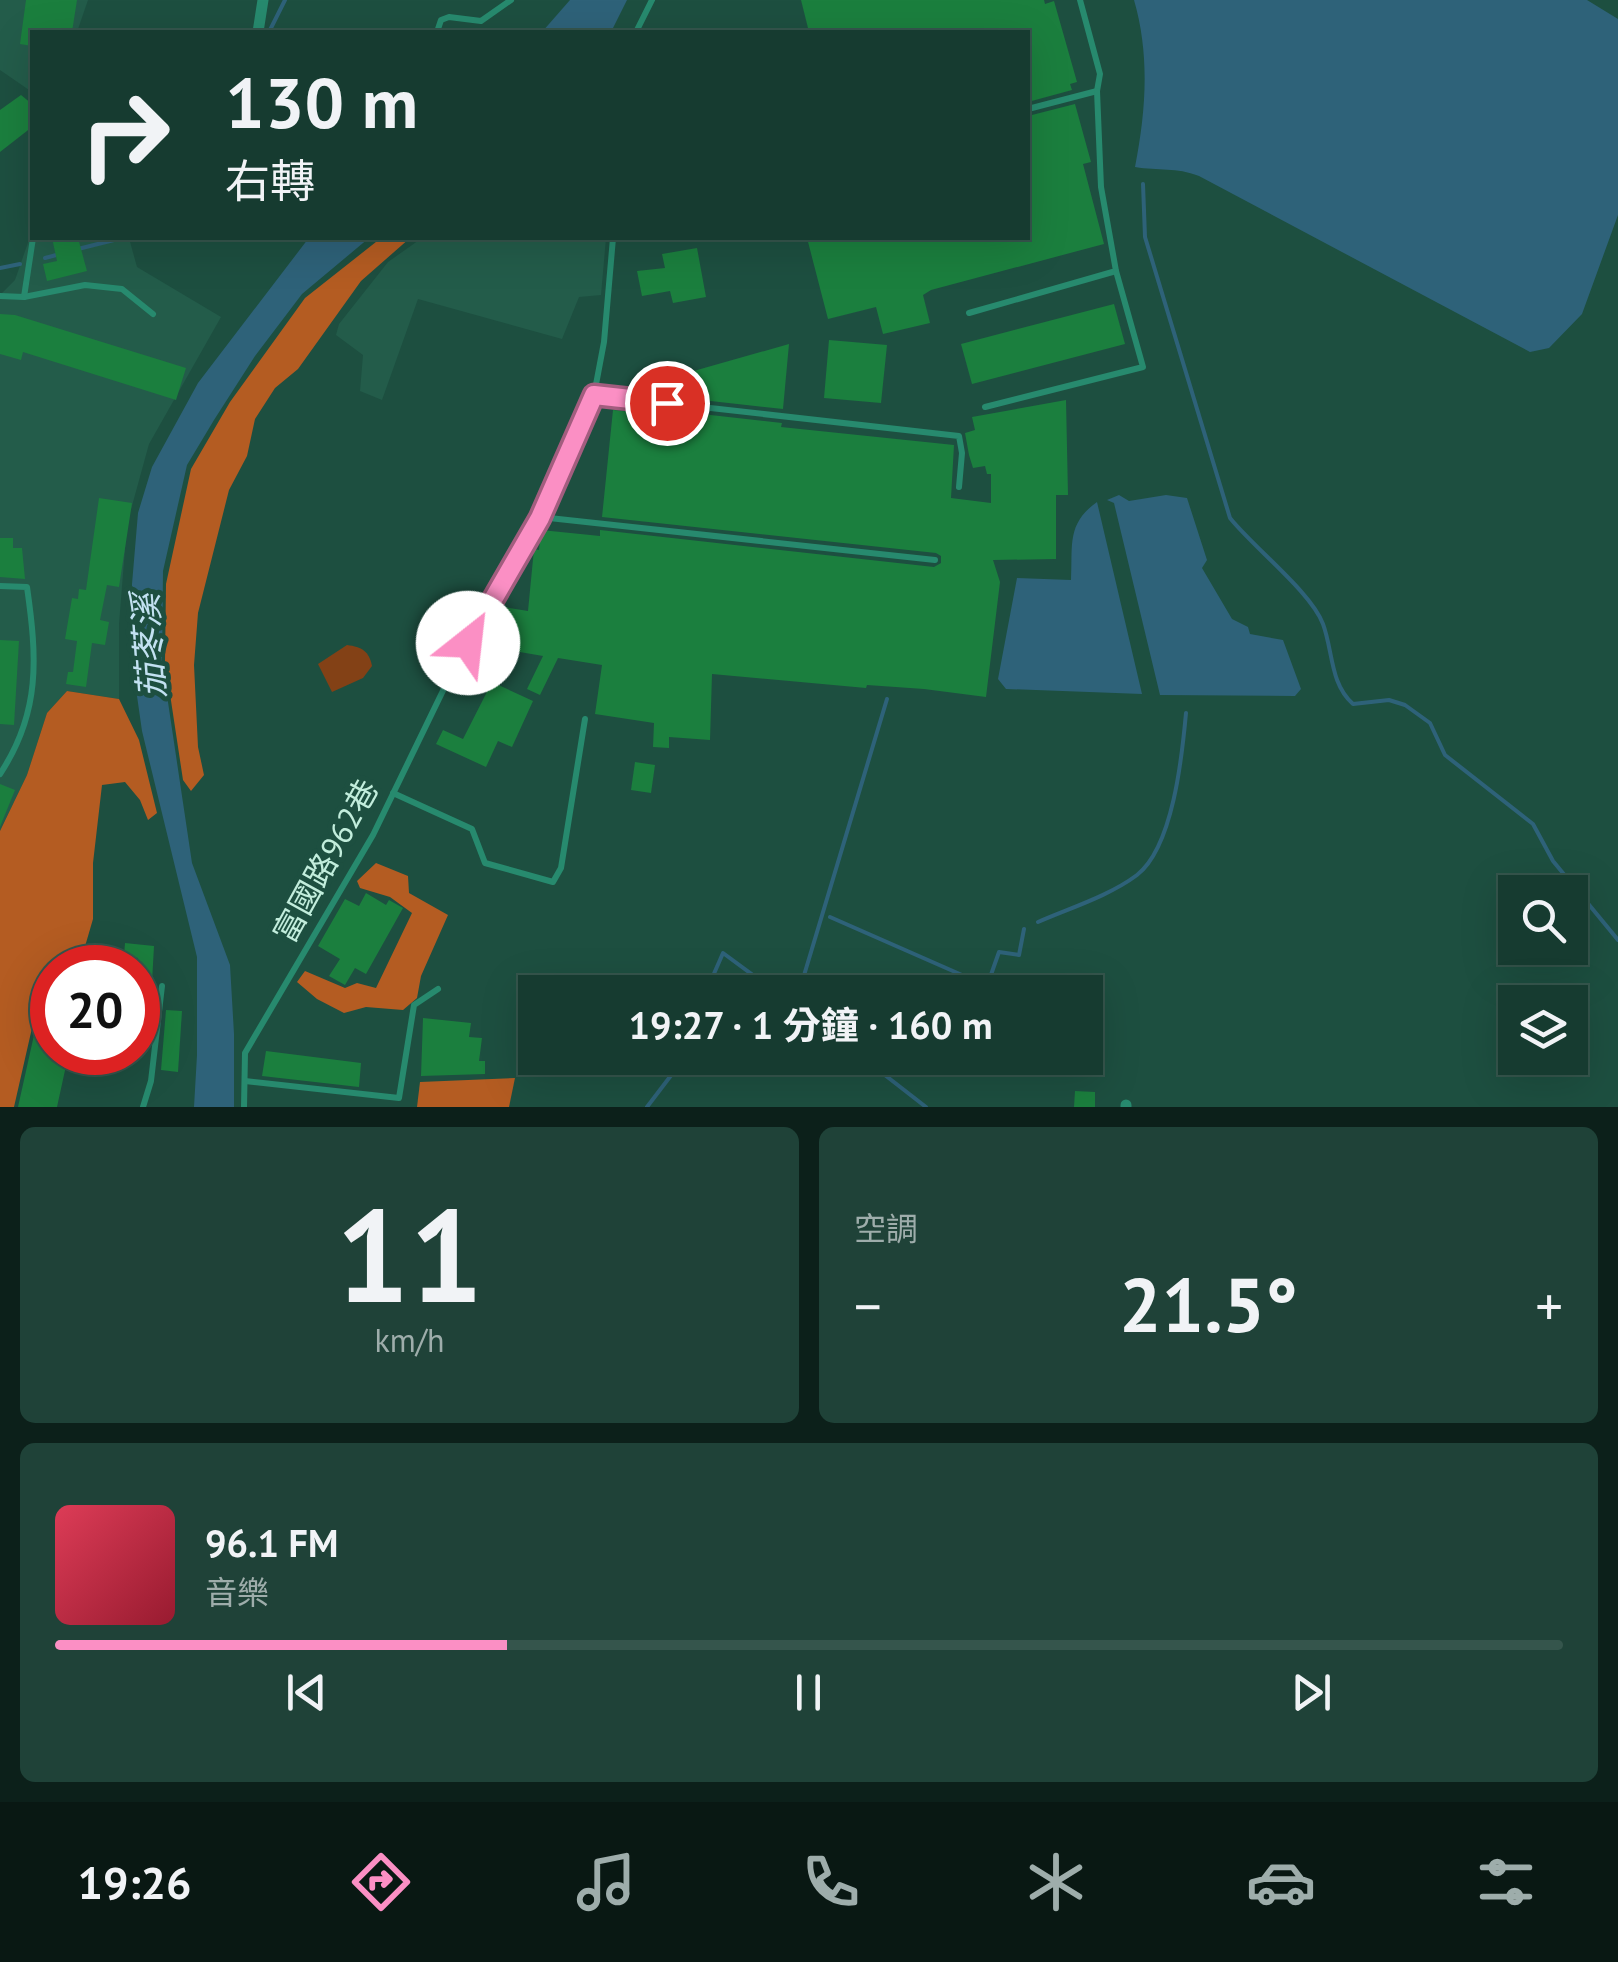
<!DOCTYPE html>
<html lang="zh-TW">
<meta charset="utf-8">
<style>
body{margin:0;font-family:"PT Sans","Noto Sans TC",sans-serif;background:#1f4238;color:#f1f3f6;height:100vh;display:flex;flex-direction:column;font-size:38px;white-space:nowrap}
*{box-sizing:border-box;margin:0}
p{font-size:32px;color:#9eadab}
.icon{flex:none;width:55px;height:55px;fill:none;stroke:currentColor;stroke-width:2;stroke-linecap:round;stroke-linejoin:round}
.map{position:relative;height:1107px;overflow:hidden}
.drawer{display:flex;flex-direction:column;gap:20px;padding:20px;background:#0c201a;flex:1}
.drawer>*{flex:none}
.guide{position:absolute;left:30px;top:30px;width:1000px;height:210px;border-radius:0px;box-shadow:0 10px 40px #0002,0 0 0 2px #35554c;background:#163b30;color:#f1f3f6;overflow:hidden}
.tools{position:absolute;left:1498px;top:875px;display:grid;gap:20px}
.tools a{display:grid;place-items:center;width:90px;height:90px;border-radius:0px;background:#163b30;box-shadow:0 10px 40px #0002,0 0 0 2px #35554c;font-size:50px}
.speed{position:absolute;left:30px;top:945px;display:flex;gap:20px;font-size:50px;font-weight:700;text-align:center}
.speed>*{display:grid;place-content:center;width:130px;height:130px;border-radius:50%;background:#163b30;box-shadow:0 10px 40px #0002,0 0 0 2px #35554c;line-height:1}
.speed .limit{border:15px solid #d22;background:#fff;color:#111}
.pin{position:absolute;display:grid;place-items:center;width:85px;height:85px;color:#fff;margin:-42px;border:5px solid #fff;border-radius:50%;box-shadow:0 2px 10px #0007}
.me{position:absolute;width:110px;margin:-55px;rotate:29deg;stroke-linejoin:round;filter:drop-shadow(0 0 8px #0008)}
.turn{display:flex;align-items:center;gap:35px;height:210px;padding:0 30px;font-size:45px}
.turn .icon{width:130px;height:130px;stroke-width:2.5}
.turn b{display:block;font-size:70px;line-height:85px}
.big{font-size:75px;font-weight:700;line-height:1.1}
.drawer .widget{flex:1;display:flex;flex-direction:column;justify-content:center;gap:15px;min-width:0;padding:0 35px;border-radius:15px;background:#1f4238}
.drawer .dial{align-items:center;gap:0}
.dial b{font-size:130px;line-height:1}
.song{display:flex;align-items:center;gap:30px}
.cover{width:120px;height:120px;border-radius:15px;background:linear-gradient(135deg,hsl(350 70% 55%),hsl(350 70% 35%))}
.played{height:10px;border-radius:5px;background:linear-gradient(90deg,#fb8fc4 30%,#35554c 30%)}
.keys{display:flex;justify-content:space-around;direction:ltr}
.heat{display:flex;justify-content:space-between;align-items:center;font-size:55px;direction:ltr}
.drawer .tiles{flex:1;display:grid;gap:20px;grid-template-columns:1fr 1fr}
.widget:last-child{grid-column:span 2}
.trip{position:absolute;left:518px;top:975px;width:585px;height:100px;border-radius:0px;background:#163b30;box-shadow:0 10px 40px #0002,0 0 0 2px #35554c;font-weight:700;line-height:100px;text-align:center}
.tabs{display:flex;height:160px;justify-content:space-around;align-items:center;background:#091813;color:#9eadab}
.tabs .icon{width:70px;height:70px}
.tabs .selected{color:#fb8fc4}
.tabs b{font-size:45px;color:#f1f3f6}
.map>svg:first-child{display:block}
</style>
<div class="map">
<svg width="1618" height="1107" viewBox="0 0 1618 1107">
<rect width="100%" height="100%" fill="#1d4f40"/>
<g fill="#235c4a">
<path d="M 0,0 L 88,0 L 77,32 L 32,32 L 32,92 L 0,70 Z"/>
<path d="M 32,231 L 32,238 L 129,238 L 137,267 L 221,317 L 149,444 L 127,524 L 119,624 L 119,699 L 67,691 L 47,713 L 27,775 L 0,831 L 0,295 L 15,280 Z"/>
<path d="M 422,238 L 606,238 L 601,295 L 579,297 L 562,339 L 418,299 L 382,400 L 360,391 L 363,355 L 336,335 L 339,324 L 388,262 Z"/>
</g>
<path fill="#834116" d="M 347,645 C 362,647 369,651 372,666 L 363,678 L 332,692 L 318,664 Z"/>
<g fill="#b45c22">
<path d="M 381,238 L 410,238 L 361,281 L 298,369 L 275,388 L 255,419 L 247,456 L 229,490 L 198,613 L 194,665 L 198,747 L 204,775 L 191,791 L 183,780 L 165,661 L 166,584 L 191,469 L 230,402 L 305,298 Z"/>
<path d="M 67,691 L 119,699 L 139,740 L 157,813 L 148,820 L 140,800 L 125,782 L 102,785 L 93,863 L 93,919 L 79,967 L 52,968 L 52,1002 L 37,1006 L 14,1107 L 0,1107 L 0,831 L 27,775 L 47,713 Z"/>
<path d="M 376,863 L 408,876 L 409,893 L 448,915 L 421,976 L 417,998 L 403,1010 L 366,1007 L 344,1013 L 317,999 L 297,982 L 305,971 L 345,988 L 357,983 L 376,988 L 412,913 L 390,897 L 360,888 L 357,881 Z"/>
<path d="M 515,1078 L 509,1107 L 417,1107 L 420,1082 Z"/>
</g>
<g fill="#2e6279">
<path d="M 570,0 L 627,0 L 611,32 L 542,32 Z"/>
<path d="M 1134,0 L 1587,0 L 1618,19 L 1618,215 L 1582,314 L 1549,348 L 1530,352 L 1199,176 C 1176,167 1159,171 1135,167 C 1146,111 1150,55 1134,0 Z"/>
<path d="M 369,238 L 302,294 L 255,356 L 214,420 L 187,465 L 163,571 L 162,662 L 192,863 L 230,965 L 234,1034 L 234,1107 L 194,1107 L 197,1055 L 197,957 L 142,731 L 132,661 L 132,584 L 138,513 L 152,467 L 198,383 L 308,239 Z"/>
<path d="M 1119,495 L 1129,501 L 1166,495 L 1187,498 L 1207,560 L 1202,568 L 1232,619 L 1248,627 L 1250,634 L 1283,640 L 1301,689 L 1295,696 L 1160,695 L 1114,503 L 1107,500 Z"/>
<path d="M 1097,502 L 1142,694 L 1006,689 L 998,679 L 1017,578 L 1071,580 C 1073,546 1066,524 1097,502 Z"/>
</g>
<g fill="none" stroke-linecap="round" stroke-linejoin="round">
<g stroke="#2e6279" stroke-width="4">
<path d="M 269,32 L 285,0"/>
<path d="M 1143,184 L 1145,237 L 1230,518 C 1254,548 1311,592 1323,624 C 1333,651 1330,684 1353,704 L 1389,700 L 1405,705 L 1430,723 L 1445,755 L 1533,824 L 1553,861 L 1618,940"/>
<path d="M 78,249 L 122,238"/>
<path d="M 45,258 L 60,254"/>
<path d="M 0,268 L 20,264"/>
<path d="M 830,917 L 987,986 L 999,952 L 1019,955 L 1024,929"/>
<path d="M 1038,922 C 1070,908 1109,896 1137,875 C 1173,847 1182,757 1186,713"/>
<path d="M 706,992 L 723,953 L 776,992"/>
<path d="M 799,992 L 887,699"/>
<path d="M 863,1058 L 926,1107"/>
<path d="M 647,1107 L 682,1061"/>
</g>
</g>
<g fill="#1b7f3e">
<path d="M 26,0 L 77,0 L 72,32 L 32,32 L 32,46 L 20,44 Z"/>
<path d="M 801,0 L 1044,0 L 1045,4 L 1054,1 L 1077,82 L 1070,84 L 1072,90 L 1028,102 L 1028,32 L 897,32 L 896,28 L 882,32 L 809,32 Z"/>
<path d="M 21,95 L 32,104 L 32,127 L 0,152 L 0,110 Z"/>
<path d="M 1075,104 L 1091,162 L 1083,164 L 1104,244 L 931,290 L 923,295 L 930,323 L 883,334 L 876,307 L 828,319 L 807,238 L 1028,238 L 1028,116 Z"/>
<path d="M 52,238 L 78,238 L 87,271 L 47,281 L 43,264 L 57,261 Z"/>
<path d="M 697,248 L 706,297 L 673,303 L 670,291 L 642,296 L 637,271 L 665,268 L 662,254 Z"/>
<path d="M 1114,304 L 1125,344 L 972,384 L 961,344 Z"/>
<path d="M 0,314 L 15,315 L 186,368 L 176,400 L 23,352 L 21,360 L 0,354 Z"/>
<path d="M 829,340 L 887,345 L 881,403 L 824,398 Z"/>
<path d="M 789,344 L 783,409 L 675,397 L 676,376 Z"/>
<path d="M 1066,400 L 1068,495 L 1056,495 L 1056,559 L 993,560 L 1000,582 L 986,697 L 924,689 L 867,685 L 866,688 L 712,674 L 710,740 L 669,737 L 669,748 L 653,747 L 654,723 L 595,714 L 602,665 L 558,658 L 540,695 L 527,689 L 543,656 L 490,647 L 497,606 L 528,611 L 534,549 L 539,550 L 541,530 L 600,536 L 600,530 L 934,567 L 941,563 L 941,556 L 936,553 L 602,517 L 613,410 L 675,416 L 675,411 L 782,423 L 781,427 L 954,445 L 951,498 L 991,503 L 991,474 L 987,474 L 985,466 L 973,468 L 969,455 L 965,433 L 975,430 L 972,417 Z"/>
<path d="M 99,498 L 132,503 L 119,587 L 107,585 L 100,620 L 109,622 L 105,645 L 92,643 L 86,687 L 66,684 L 68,672 L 73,672 L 77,641 L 65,639 L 72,598 L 78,599 L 79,589 L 86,590 Z"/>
<path d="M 0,538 L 13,538 L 13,548 L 22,548 L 25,579 L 0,577 Z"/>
<path d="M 0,640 L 19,641 L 14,725 L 0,724 Z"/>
<path d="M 492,682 L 533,701 L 512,747 L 498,741 L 486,767 L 436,744 L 443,730 L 463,739 Z"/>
<path d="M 635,762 L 655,765 L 651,793 L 631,790 Z"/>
<path d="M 0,784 L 15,790 L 0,827 Z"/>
<path d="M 366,893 L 386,905 L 389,900 L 403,908 L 366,974 L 355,968 L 345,985 L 329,976 L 340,959 L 318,946 L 345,899 L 359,906 Z"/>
<path d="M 125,943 L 154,946 L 151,1001 L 138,1000 L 138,958 L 124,956 Z"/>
<path d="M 52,1006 L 52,1052 L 69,1052 L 57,1107 L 18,1107 L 40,1008 Z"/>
<path d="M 166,1010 L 182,1011 L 178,1072 L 161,1070 Z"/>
<path d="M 423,1018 L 471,1023 L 469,1037 L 482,1038 L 479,1061 L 485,1061 L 485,1074 L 421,1076 Z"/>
<path d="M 266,1051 L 361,1063 L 359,1087 L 262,1076 Z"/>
<path d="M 1075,1091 L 1095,1092 L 1095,1107 L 1074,1107 Z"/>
</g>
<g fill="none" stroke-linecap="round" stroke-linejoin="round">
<g stroke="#278a6e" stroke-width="6">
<path d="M 437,32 L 441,20 L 449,17 L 481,21 L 511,0"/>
<path d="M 636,32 L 652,0"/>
<path d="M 1028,109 L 1097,91 L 1100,74 L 1080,0"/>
<path d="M 0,296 L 24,297 L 33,238"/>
<path d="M 24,297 L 85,285 L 122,289 L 153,314"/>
<path d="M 969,313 L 1116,271 L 1101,187 L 1097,91"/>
<path d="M 594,395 L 959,436 L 962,453 L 959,487"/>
<path d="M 985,407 L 1143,367 L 1116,271"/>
<path d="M 540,517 L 935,560"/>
<path d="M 0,586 L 27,587 C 37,657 41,712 0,774"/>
<path d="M 393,793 L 472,829 L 485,863 L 553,882 L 561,868 L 585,719"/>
<path d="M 245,1081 L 399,1098 L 414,1005 L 438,989"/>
<path d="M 143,1107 L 151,1081 L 162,986"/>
<path d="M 244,1107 L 245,1053 L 373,835 L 453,670 L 540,517 L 594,395 L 604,342 L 613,238"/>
</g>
<g stroke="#278a6e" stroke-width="11">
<path d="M 258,32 L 263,0"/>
<path d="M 1126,1107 L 1126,1105"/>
</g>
</g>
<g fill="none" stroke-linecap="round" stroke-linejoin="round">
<g stroke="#a35d7f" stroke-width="25">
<path id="route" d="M 468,643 L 540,518 L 594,395 L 667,403"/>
</g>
<use href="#route" stroke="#fb8fc4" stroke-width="18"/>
</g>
<g text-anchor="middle" stroke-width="10" stroke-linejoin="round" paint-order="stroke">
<g font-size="32" fill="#c2eddc" stroke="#1d4f40">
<text transform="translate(326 861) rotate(-61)" y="11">富國路962巷</text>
</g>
<g font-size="35" font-style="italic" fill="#c2e1f1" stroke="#1d4f40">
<text transform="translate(149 646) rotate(-94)" y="12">茄苳溪</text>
</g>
</g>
</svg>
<div class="tools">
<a><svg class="icon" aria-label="search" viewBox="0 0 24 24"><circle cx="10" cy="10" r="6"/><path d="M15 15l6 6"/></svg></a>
<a><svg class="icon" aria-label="layers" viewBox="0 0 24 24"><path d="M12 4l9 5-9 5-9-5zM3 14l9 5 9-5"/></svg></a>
</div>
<div class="speed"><div class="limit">20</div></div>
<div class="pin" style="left:667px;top:403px;background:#d93025"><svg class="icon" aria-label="arrive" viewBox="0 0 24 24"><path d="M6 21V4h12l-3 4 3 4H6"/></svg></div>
<svg class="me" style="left:468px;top:643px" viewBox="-20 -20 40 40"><circle r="19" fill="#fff"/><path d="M0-13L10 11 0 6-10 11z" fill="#fb8fc4"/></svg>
<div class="trip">19:27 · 1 分鐘 · 160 m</div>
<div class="guide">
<div class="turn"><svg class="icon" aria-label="right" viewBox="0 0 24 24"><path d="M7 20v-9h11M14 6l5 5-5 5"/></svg><div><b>130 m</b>右轉</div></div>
</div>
</div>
<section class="drawer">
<div class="tiles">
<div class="widget dial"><b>11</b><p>km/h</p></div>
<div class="widget"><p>空調</p>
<div class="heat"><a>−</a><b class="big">21.5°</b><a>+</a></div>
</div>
<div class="widget">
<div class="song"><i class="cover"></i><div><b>96.1 FM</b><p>音樂</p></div></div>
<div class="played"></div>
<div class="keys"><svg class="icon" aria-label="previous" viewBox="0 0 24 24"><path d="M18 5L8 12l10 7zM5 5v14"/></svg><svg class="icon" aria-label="pause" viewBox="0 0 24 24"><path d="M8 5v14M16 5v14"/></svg><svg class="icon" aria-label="next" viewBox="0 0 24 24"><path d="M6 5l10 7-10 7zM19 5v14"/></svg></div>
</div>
</div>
</section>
<nav class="tabs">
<b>19:26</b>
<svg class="icon selected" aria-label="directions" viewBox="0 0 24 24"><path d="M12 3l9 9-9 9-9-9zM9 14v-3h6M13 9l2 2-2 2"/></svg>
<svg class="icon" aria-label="music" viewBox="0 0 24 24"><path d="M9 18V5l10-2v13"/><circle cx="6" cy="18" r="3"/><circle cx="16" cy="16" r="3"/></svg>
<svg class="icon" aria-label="phone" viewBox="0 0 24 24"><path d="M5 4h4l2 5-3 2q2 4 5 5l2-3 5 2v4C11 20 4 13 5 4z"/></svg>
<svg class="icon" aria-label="climate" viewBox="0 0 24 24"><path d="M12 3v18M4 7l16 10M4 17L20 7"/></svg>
<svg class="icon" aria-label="car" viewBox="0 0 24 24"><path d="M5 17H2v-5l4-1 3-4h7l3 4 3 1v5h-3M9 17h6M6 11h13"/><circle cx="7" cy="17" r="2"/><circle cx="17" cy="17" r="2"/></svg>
<svg class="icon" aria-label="filters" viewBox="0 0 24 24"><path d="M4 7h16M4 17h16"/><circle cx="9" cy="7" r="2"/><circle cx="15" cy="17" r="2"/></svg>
</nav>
